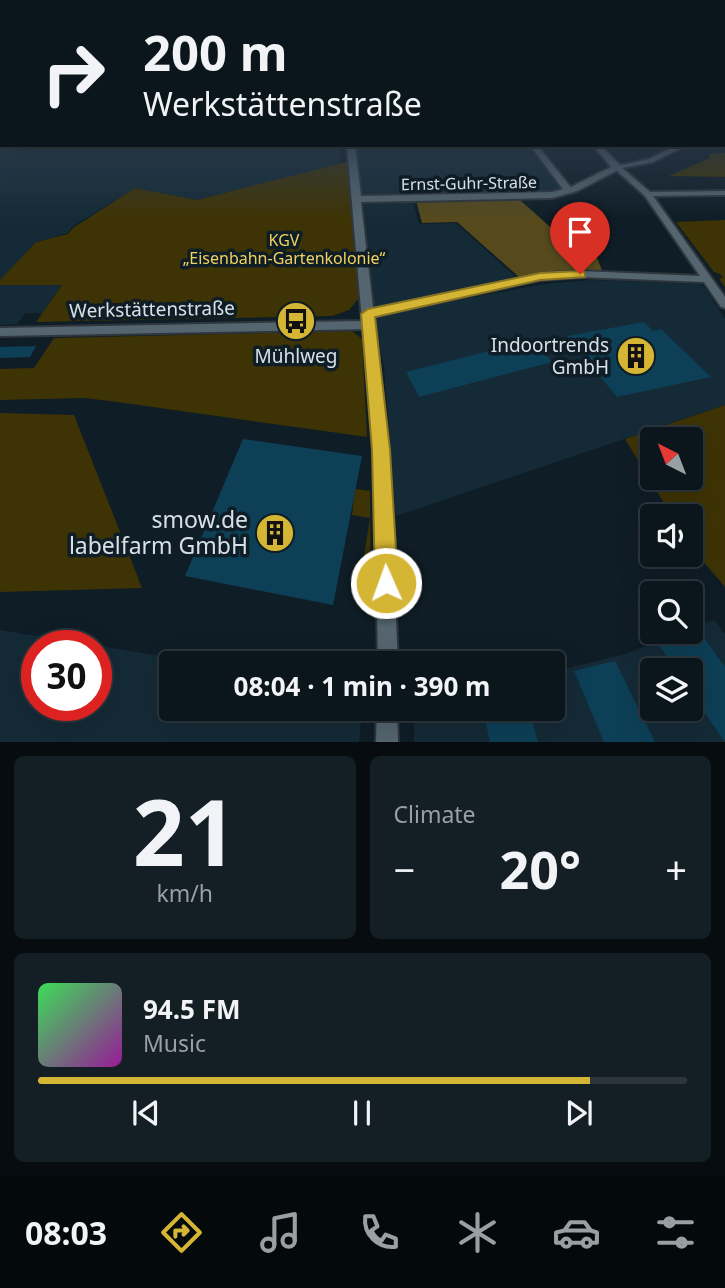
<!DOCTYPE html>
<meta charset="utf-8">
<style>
body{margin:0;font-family:"Noto Sans",sans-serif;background:#141f25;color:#f1f3f6;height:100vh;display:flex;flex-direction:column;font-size:26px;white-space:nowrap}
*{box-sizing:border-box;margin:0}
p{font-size:23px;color:#9a9fa3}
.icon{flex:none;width:38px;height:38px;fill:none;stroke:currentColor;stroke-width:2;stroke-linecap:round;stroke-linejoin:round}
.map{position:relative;height:742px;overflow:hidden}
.side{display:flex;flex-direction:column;gap:14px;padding:14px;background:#060c0f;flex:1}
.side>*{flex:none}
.banner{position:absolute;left:0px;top:0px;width:726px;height:147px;box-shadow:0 7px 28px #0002,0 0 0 2px #2b353b;background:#0b161c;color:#f1f3f6;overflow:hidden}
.needle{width:46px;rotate:318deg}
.fabs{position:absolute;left:640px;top:427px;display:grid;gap:14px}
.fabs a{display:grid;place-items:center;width:63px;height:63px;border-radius:7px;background:#0b161c;box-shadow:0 7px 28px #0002,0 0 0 2px #2b353b;font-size:35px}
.speed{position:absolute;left:21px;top:630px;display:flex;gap:14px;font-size:35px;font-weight:700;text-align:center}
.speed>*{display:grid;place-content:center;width:91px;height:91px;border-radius:50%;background:#0b161c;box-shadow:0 7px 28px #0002,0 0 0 2px #2b353b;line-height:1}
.speed .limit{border:10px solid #d22;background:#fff;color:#111}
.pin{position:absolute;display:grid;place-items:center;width:60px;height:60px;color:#fff;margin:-72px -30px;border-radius:50% 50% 50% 0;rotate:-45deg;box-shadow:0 0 7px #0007}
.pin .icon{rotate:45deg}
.me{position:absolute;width:77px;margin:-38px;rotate:358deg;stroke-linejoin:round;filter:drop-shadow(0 0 5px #0008)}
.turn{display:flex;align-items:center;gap:24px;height:147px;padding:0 28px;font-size:32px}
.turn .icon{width:91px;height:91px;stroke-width:2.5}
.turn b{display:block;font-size:49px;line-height:60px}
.big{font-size:52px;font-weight:700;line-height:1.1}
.side .tile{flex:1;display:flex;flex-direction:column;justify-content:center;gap:10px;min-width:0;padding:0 24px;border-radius:10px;background:#141f25}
.side .dial{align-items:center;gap:0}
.dial b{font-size:91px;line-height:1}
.song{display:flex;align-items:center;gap:21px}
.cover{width:84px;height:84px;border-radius:10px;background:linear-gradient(135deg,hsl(130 70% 55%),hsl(300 70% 35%))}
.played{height:7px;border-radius:4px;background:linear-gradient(90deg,#d5b534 85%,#2b353b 85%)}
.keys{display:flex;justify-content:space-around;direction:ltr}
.heat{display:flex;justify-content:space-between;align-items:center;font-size:38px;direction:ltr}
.side .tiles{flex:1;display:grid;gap:14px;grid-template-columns:1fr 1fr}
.tile:last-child{grid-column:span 2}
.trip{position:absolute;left:159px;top:651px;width:406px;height:70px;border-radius:7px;background:#0b161c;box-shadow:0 7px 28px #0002,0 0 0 2px #2b353b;font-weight:700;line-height:70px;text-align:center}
.dock{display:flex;height:112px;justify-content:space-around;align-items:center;background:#04090b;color:#9a9fa3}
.dock .icon{width:49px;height:49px}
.dock .active{color:#d5b534}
.dock b{font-size:32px;color:#f1f3f6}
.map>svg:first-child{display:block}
</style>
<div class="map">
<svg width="725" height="742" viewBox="0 0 725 742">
<rect width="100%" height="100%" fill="#0f1d26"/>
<g fill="#142a36" fill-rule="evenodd">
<path d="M 0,116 L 2,145 L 339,145 L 340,164 L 197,200 L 135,188 L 72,227 L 68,233 L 36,242 L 0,280 Z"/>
<path d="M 356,145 L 526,145 L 561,188 L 537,193 L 365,196 L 361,194 Z"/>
<path d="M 412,199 L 419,224 L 456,223 L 517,278 L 373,307 L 363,208 L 364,204 L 376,200 Z"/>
<path d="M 590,280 L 699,284 L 705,288 L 725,319 L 725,405 L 396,516 L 384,368 L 374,316 L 544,284 Z"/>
<path d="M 0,285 L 62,285 L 42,313 L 26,313 L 17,324 L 0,325 Z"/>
<path d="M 714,620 L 725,634 L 725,742 L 414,742 L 414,709 L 553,709 L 553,672 L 625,654 L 682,632 L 691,632 L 691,628 ZM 653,670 L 691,670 L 691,709 L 653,709 Z"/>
<path d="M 0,630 L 204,663 L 172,663 L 172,709 L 362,709 L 359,742 L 0,742 ZM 37,646 L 96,646 L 96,705 L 37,705 Z"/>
</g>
<g fill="#3e3304" fill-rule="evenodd">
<path d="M 725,153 L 725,177 L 669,176 L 710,158 L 709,154 Z"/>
<path d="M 350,161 L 359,298 L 349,310 L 332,316 L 36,322 L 62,285 L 0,285 L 0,280 L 36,242 L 68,234 L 73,228 L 135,188 L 197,200 Z"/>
<path d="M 725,220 L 725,287 L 719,279 L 723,277 L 720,274 L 714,272 L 676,222 Z"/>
<path d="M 352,331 L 362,339 L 367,437 L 110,401 L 84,398 L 0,400 L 0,369 L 34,368 L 54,338 Z"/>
<path d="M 725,405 L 725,587 L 691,547 L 691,516 L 672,516 L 625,439 ZM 691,439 L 691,478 L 653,478 L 653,439 Z"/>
<path d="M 0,413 L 74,415 L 142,588 L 0,592 Z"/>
<path d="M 355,489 L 370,491 L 371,598 L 358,594 L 370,518 L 352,515 Z"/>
</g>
<path fill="#564a1d" d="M 416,200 L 520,200 L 558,234 L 589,237 L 603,273 L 542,273 L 519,277 L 457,222 L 422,223 Z"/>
<g fill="#0d3f56">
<path d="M 644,322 L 653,331 L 661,329 L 711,377 L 617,397 L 567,336 Z"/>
<path d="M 533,340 L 552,362 L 419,397 L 406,372 Z"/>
<path d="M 36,346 L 30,357 L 0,358 L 0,347 Z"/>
<path d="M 243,439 L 362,456 L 333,605 L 185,576 Z"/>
<path d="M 697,628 L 725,667 L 725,742 L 691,693 L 691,670 L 676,670 L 659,645 Z"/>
<path d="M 615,661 L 655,742 L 604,742 L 574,671 Z"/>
<path d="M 483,709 L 529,709 L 538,742 L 490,742 Z"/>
</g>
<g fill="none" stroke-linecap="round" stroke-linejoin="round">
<g stroke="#2f373e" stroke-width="4">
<g id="minor">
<rect x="724" y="140" width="1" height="4"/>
<path d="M 530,145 L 537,145 L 572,189 L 572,193 L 566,193 Z"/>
<path d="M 678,145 L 687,145 L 653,162 L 622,168 L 650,192 L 725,191 L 725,195 L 653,196 L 725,297 L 725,308 L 721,307 L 704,282 L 580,277 L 540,280 L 368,318 L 363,314 L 368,310 L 540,274 L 580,271 L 700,276 L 645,196 L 613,167 L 649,159 Z"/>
<path d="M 369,321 L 375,325 L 388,450 L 398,663 L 378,663 L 374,450 L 363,325 Z"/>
<path d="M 377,709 L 397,709 L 398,742 L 376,742 Z"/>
</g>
</g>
<g stroke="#2f373e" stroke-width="4">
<path id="tertiary" d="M 347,145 L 355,145 L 361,196 L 552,192 L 571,187 L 611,167 L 593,145 L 600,145 L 620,165 L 618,170 L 577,191 L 552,198 L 361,202 L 375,325 L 369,329 L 0,336 L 0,328 L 362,321 Z"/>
</g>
<use href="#minor" fill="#54656f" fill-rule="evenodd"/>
<use href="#tertiary" fill="#54656f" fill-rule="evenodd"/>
</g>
<linearGradient id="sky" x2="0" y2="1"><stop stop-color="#081015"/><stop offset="0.53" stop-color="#314052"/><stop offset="1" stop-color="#314052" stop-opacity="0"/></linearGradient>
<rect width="725" height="220" fill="url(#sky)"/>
<path fill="#d5b534" stroke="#8a7622" stroke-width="2" d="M 580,271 L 585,272 L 585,277 L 540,280 L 375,317 L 390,450 L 398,583 L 394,591 L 386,595 L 378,591 L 375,583 L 372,450 L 361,314 L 368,309 L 540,273 Z"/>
<defs>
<g id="bus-disc" transform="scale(2.0125)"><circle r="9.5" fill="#d5b534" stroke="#0f1d26"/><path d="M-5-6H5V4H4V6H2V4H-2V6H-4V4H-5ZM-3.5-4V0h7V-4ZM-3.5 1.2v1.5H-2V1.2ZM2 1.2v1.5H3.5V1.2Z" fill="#111"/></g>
<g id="building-disc" transform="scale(2.0125)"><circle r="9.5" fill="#d5b534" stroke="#0f1d26"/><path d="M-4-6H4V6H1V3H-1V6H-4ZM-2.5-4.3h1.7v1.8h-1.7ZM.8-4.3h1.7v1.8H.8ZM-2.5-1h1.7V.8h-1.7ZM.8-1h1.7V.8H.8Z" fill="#111"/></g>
</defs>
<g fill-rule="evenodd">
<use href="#bus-disc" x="296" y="321"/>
<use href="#building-disc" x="636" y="356"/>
<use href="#building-disc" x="275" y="533"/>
</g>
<g text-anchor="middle" stroke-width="7" stroke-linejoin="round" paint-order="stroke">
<g font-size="16" fill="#d6e0e5" stroke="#0f1d26">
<text transform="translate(469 183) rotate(-1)" y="6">Ernst-Guhr-Straße</text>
</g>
<g font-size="16" fill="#f1d25e" stroke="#0f1d26">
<text x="284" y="246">KGV<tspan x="284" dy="18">„Eisenbahn-Gartenkolonie“</tspan></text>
</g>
<g font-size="19" fill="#d6e0e5" stroke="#0f1d26">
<text transform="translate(152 309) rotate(-1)" y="7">Werkstättenstraße</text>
</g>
<g font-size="19" fill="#d6e0e5" stroke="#0f1d26" text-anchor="end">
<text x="609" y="352">Indoortrends<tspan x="609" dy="22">GmbH</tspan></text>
<text x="296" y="363" text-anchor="middle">Mühlweg</text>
</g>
<g font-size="23" fill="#d6e0e5" stroke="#0f1d26" text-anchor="end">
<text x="248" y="528">smow.de<tspan x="248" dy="26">labelfarm GmbH</tspan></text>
</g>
</g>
</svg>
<div class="fabs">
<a><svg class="needle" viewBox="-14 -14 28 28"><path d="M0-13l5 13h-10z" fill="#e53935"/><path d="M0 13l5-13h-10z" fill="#9a9fa3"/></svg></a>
<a><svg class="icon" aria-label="sound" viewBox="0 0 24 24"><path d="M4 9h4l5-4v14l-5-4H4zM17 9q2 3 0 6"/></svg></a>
<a><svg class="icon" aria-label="search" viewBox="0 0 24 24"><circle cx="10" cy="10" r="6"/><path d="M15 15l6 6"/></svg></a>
<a><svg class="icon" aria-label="layers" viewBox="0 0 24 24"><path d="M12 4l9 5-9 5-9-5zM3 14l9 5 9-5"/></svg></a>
</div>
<div class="speed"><div class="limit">30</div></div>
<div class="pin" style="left:580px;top:274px;background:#d93025"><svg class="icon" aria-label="arrive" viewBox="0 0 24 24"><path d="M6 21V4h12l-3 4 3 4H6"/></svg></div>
<svg class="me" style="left:386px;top:583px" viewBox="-20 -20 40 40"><circle r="17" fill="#d5b534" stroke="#fff" stroke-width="3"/><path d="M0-11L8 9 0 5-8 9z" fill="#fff"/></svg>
<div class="trip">08:04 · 1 min · 390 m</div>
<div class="banner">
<div class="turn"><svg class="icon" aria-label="right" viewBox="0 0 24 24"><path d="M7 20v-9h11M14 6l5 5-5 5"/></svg><div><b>200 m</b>Werkstättenstraße</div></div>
</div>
</div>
<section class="side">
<div class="tiles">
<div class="tile dial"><b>21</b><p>km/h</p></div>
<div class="tile"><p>Climate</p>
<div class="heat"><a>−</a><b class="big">20°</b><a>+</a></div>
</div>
<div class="tile">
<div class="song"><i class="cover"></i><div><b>94.5 FM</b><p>Music</p></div></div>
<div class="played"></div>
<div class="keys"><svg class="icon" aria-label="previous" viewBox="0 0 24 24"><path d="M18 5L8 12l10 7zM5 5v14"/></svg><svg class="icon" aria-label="pause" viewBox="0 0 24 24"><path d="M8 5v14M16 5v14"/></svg><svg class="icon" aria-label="next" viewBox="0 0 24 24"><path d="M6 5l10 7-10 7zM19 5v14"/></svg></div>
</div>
</div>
</section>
<nav class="dock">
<b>08:03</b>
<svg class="icon active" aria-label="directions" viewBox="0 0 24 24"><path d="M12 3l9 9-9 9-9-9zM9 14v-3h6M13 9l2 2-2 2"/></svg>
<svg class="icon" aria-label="music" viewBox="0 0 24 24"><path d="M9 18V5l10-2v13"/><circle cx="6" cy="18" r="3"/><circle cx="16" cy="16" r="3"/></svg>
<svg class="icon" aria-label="phone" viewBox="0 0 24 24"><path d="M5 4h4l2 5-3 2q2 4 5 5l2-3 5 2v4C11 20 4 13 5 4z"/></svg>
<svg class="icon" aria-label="climate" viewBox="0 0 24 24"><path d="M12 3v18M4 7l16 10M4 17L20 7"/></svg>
<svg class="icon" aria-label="car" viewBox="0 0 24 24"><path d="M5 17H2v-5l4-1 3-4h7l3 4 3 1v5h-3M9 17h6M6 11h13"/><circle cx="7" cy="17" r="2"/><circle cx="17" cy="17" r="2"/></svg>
<svg class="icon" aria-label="filters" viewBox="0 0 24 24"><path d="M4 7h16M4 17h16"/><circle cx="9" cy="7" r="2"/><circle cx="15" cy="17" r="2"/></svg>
</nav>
